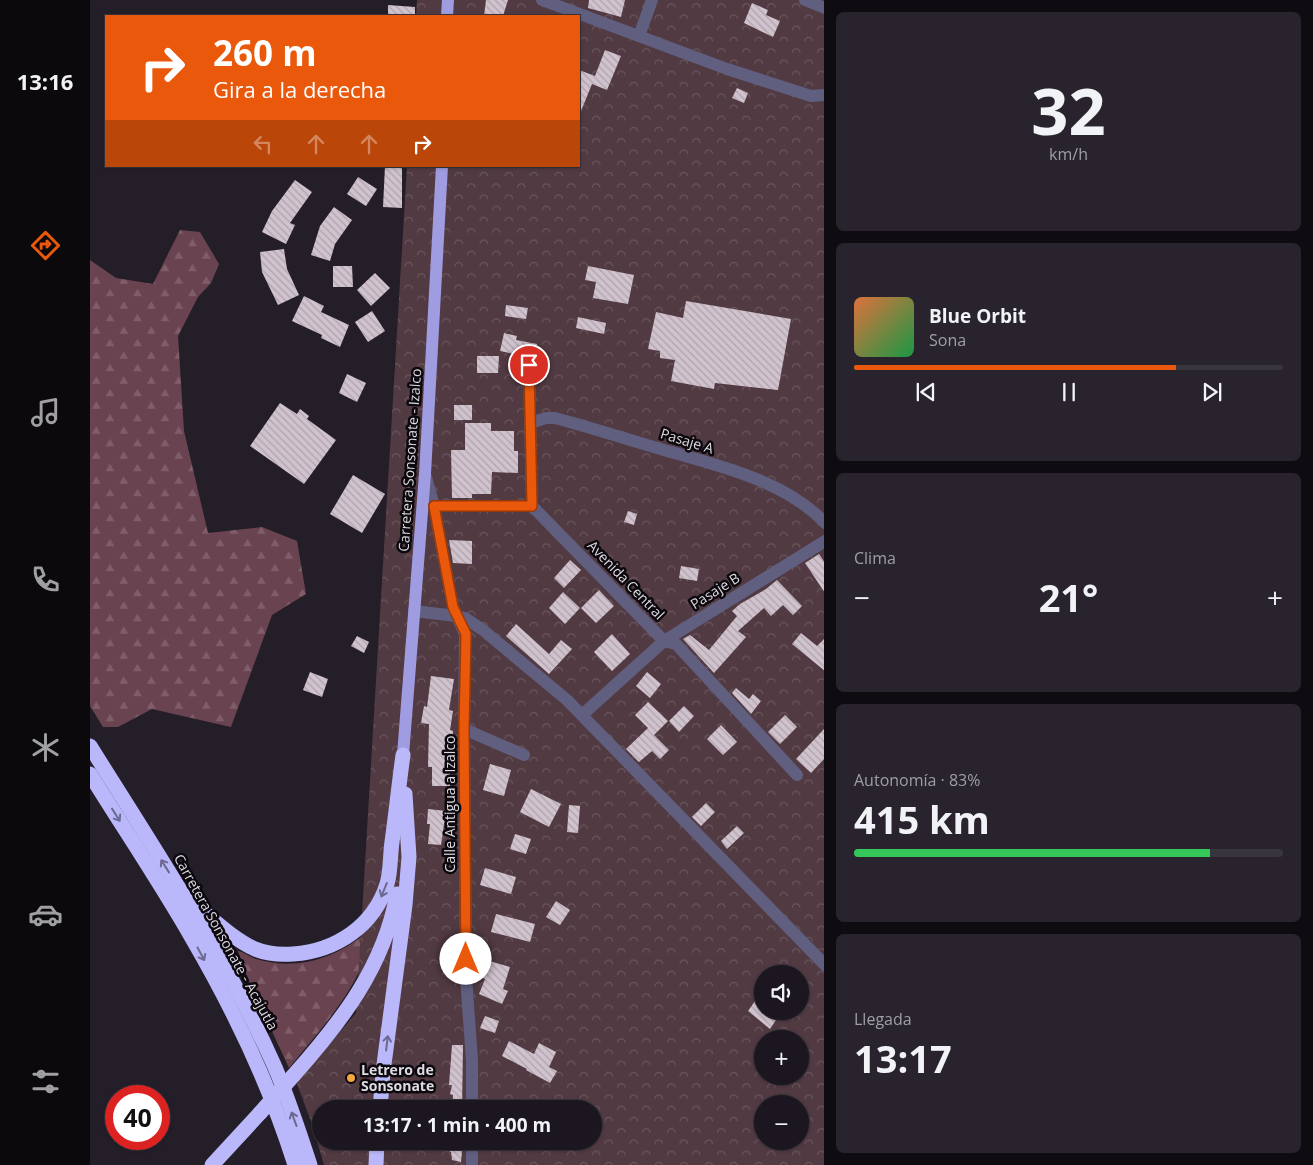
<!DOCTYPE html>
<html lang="es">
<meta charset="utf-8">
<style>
body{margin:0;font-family:"Open Sans",sans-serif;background:#28232c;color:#f1f3f6;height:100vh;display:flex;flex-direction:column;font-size:19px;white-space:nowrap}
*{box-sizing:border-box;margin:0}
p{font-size:16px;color:#a09fa4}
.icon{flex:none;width:28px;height:28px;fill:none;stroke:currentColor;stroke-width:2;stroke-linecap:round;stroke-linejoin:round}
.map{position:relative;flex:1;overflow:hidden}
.sheet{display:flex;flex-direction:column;gap:12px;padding:12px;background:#0f0c11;width:489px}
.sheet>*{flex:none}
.guide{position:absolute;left:15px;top:15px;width:475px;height:152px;border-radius:0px;box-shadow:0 1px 4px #0004,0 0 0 1px #39353d;background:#ea580c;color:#fff;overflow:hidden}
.controls{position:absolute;left:664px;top:965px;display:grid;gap:10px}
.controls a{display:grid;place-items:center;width:55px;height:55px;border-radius:50%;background:#1b161f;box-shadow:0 1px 4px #0004,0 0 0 1px #39353d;font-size:25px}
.speed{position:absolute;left:15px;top:1085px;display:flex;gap:10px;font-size:25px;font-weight:700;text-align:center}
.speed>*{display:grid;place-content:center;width:65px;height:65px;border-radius:50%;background:#1b161f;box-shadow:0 1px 4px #0004,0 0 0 1px #39353d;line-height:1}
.speed .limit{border:8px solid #d22;background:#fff;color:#111}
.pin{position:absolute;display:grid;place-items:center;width:42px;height:42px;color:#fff;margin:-21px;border:2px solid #fff;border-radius:50%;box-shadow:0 1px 5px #0007}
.me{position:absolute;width:55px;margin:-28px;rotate:0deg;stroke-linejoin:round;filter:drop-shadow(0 0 4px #0008)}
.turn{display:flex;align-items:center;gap:18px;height:105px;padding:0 25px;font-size:22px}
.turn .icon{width:65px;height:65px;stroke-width:2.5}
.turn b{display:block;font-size:35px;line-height:42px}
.lanes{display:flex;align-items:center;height:48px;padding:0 25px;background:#0003;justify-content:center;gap:25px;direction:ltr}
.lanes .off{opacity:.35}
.big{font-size:38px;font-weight:700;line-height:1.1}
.sheet .tile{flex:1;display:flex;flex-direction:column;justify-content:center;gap:8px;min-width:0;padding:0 18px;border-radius:8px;background:#28232c}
.sheet .dial{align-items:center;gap:0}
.dial b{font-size:65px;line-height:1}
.song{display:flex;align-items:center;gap:15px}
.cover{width:60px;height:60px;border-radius:8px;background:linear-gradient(135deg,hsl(20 70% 55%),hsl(140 70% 35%))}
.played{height:5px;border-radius:2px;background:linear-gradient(90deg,#ea580c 75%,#39353d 75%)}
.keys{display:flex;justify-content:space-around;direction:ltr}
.heat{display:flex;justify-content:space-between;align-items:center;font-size:28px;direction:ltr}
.charge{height:8px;border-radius:4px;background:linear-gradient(90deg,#34c759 83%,#39353d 0)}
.trip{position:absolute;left:222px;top:1100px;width:290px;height:50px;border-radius:25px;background:#1b161f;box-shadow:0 1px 4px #0004,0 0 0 1px #39353d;font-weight:700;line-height:50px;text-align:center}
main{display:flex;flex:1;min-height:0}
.tabs{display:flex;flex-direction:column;width:90px;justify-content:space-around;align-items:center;background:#0b090c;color:#a09fa4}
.tabs .icon{width:35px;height:35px}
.tabs .active{color:#ea580c}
.tabs b{font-size:22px;color:#f1f3f6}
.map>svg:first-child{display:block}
</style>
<main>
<nav class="tabs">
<b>13:16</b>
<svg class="icon active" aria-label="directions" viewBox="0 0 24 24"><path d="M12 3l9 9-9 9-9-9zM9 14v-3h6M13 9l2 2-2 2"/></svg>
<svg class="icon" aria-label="music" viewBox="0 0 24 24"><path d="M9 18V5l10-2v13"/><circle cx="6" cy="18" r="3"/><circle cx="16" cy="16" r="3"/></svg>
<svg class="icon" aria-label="phone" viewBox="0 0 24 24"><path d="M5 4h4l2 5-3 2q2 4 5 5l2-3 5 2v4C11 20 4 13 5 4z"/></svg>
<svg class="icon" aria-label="climate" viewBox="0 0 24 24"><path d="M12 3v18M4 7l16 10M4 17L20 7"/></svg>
<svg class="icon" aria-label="car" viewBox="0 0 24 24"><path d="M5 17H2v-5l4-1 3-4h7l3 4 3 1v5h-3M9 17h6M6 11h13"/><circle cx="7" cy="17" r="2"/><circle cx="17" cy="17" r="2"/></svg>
<svg class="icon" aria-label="filters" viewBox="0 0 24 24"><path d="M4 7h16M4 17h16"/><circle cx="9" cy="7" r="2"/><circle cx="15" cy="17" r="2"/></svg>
</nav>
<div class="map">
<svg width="735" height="1165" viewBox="0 0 735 1165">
<defs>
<pattern id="forest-firs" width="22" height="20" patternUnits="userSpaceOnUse" patternTransform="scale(1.25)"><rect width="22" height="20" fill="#6a4350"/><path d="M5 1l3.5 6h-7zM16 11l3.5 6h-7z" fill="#7f5e69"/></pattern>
<pattern id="park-crowns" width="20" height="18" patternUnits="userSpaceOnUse" patternTransform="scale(1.25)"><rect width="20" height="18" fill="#523a42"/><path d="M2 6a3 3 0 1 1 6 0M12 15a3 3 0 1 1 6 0" fill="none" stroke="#6a565d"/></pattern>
<pattern id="building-back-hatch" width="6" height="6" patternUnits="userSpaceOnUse" patternTransform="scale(1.25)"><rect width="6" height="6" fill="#d1c3ce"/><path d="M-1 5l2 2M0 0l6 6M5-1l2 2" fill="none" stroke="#aea3ac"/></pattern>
</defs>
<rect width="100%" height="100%" fill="#241e29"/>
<g fill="url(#forest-firs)">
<path d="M 90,230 L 110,232 L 129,264 L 121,283 L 108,297 L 88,336 L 94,431 L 118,533 L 172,527 L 207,541 L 216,594 L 182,615 L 141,727 L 62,709 L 28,727 L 13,727 L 0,706 L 0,260 L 26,278 L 63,284 Z"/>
<path d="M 275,934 C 275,941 277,950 275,957 C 262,996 225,1036 199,1068 L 158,979 L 148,951 L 149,951 C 155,953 160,957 166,959 C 207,971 243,959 275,934 Z"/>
</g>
<path fill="url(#park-crowns)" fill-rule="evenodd" d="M 327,0 L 734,0 L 734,1165 L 234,1165 L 222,1124 L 207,1084 L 212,1076 L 266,1013 L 317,166 L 489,166 L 489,16 L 326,16 ZM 672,974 L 710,974 L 710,1011 L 672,1011 ZM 672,1039 L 710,1039 L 710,1076 L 672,1076 ZM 672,1104 L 710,1104 L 710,1141 L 672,1141 ZM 231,1109 L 504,1109 L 504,1141 L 231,1141 Z"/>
<g fill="url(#building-back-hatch)">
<path d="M 396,0 L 418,0 L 413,16 L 394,16 Z"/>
<path d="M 499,0 L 535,0 L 531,17 L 498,8 Z"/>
<path d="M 662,3 L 678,10 L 676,15 L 690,21 L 683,37 L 654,23 Z"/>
<path d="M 298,5 L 325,7 L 325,16 L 298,16 Z"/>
<path d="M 515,50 L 531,56 L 517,90 L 502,84 L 489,116 L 489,70 L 505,76 Z"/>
<path d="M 647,88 L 658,93 L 654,103 L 642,98 Z"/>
<path d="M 295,166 L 312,166 L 312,208 L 293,207 Z"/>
<path d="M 268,177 L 287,189 L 276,206 L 257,194 Z"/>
<path d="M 205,180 L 222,192 L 200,223 L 205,225 L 196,244 L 172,232 L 182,211 Z"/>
<path d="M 244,207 L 262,220 L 245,244 L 240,261 L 221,255 L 230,226 Z"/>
<path d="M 194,249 L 197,269 L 209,295 L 188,305 L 172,272 L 170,252 Z"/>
<path d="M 243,266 L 262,266 L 263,287 L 243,287 Z"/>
<path d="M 498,266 L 544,275 L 538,304 L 503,298 L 506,282 L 495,280 Z"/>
<path d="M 285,273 L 300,288 L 281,306 L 267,290 Z"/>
<path d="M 214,296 L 234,306 L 231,312 L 259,325 L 250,347 L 231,338 L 232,335 L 202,321 Z"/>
<path d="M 596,301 L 701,319 L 688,390 L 625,383 L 624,389 L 581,381 L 585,360 L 570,358 L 570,351 L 558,349 L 566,312 L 593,318 Z"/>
<path d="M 416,305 L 438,308 L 436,319 L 415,316 Z"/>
<path d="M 282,311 L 295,331 L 278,342 L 265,322 Z"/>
<path d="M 488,317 L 516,323 L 514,334 L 486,328 Z"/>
<path d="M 414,333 L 427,336 L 426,340 L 447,344 L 444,358 L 410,351 Z"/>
<path d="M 387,356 L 409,356 L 408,373 L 387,373 Z"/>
<path d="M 257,374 L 276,383 L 267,402 L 249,393 Z"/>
<path d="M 190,403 L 207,414 L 210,409 L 219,416 L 217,419 L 246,440 L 214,484 L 160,446 Z"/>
<rect x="364" y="405" width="18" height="15"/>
<path d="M 375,423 L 401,423 L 401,431 L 424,431 L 424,451 L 428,451 L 428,473 L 402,472 L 401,494 L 382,494 L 382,498 L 362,498 L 361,450 L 375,450 Z"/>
<path d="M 263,475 L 295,494 L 272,533 L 240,514 Z"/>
<path d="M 538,511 L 547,514 L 544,525 L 534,522 Z"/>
<path d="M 359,540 L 382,541 L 382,564 L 363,563 Z"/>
<path d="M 729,554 L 735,563 L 735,593 L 715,563 Z"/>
<path d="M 480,560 L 491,570 L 474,588 L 464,578 Z"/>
<path d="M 591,566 L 609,569 L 607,581 L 589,578 Z"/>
<path d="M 687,580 L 712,606 L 703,615 L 693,605 L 681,616 L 674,608 L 648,631 L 656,637 L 624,673 L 593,639 L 600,635 L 619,650 L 647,616 L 642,611 L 650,604 L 676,589 Z"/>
<path d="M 509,590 L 524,606 L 506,623 L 491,608 Z"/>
<path d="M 473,592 L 490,608 L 475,624 L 459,608 Z"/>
<path d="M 426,624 L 459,654 L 471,640 L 482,649 L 459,674 L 416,636 Z"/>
<path d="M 711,633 L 727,646 L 735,638 L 735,671 L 702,644 Z"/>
<path d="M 522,634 L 540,654 L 522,671 L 504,652 Z"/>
<path d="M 267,636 L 279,642 L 274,653 L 261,646 Z"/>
<path d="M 220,672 L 238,679 L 232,697 L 213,690 Z"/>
<path d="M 557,672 L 571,684 L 560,698 L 546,686 Z"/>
<path d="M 341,676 L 364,679 L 359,710 L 363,711 L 360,730 L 363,731 L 362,748 L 360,748 L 360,786 L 342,786 L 342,767 L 338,767 L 339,724 L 331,723 L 334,706 L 337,707 Z"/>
<path d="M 646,688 L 659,699 L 663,694 L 671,701 L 661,714 L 642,693 Z"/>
<path d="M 558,702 L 578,721 L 564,735 L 579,750 L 570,759 L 562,751 L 549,762 L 536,749 L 558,728 L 545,715 Z"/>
<path d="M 594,706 L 604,716 L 589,732 L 579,721 Z"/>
<path d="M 695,715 L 707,727 L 690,744 L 678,732 Z"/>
<path d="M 631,725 L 647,742 L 633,755 L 617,739 Z"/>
<path d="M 735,728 L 735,758 L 721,773 L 706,759 Z"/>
<path d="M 400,764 L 421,770 L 414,796 L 393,790 Z"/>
<path d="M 441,789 L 471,804 L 459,827 L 430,812 Z"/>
<path d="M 616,803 L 625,812 L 611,826 L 602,817 Z"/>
<path d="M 479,805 L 490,806 L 488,833 L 477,832 Z"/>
<path d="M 338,809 L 356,811 L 351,845 L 338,844 L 340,824 L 337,824 Z"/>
<path d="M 647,826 L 654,833 L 637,849 L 631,841 Z"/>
<path d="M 425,834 L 441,839 L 436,854 L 420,849 Z"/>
<path d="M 395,868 L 426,877 L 421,894 L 390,885 Z"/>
<path d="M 466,901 L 480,910 L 470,925 L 456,917 Z"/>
<path d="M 406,914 L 445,924 L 440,942 L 401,932 Z"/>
<path d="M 396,960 L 420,967 L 413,989 L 418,991 L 412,1004 L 389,994 L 395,979 L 390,977 Z"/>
<path d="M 672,991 L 672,1011 L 692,1011 L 680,1029 L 658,1011 Z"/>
<path d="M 395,1016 L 409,1021 L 405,1033 L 390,1028 Z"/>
<path d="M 419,1041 L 444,1054 L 449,1043 L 466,1052 L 459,1067 L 467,1071 L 460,1083 L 436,1070 L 437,1069 L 412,1056 Z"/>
<path d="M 362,1045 L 373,1045 L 372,1109 L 362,1109 L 363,1095 L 360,1094 L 362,1085 L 359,1085 Z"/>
<path d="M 361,1141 L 373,1141 L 371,1162 L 362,1160 L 361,1152 L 360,1152 Z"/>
</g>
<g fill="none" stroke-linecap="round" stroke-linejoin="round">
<g stroke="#605f80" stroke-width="12">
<path d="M 452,0 L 637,69 L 721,96 L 735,95"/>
<path d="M 715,0 L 735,8"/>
<path d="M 549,36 L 562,0"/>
<path d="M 439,365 L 442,506 L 574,641 L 586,644 L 707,775"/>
<path d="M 440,423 L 456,418 L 465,418 C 499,427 533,438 567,448 C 622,464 694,479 735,523"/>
<path d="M 336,477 L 344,506 L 363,607 L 375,634 L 374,729 L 376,977 L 382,1061 L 382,1109"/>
<path d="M 344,506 L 442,506"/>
<path d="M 324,611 L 366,616 L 375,618 L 393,630 L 477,700 L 735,965"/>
<path d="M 492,715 L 574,641 L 735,541"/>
<path d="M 374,729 L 434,755"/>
<path d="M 382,1165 L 382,1141"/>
</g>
<g stroke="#a09ce1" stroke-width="12">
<path d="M 357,16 L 358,0"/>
<path d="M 313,755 L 335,474 L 352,166"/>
</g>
<g stroke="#bab7fa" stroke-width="15">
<path d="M 0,746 C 65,850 134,953 184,1065 C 198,1097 209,1132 220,1165"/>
<path d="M 0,774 C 34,829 70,882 102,938 C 144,1010 180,1085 205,1165"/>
<path d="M 101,902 C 121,917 141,938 165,949 C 177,954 190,955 203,954 C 246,951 284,926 297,884 C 301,871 300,855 302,842 C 306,813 309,784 313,755"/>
<path d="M 203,1076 C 251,1022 294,967 307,894"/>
<path d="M 290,1109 L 293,1072 L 315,905 L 319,857 L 315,794"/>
<path d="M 122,1165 L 170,1113"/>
<path d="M 286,1165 L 287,1141"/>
</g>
<path stroke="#bab7fa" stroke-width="15" d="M 170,1113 L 203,1076"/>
</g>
<defs><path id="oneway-shaft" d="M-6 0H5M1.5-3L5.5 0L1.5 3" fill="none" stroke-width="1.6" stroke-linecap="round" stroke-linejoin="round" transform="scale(1.25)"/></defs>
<g stroke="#6c6990">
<use href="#oneway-shaft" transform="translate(26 815) rotate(58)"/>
<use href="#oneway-shaft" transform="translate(75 866) rotate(-122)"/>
<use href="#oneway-shaft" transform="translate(294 890) rotate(112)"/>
<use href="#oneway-shaft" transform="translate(111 954) rotate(62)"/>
<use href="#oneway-shaft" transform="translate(297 1043) rotate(-83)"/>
<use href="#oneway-shaft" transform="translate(204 1119) rotate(-110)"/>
</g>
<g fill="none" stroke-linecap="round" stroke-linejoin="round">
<g stroke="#983908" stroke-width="12">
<path id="route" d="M 376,959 L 374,729 L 376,634 L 363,607 L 344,506 L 442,506 L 439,365"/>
</g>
<use href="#route" stroke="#ea580c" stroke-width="9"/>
</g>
<circle fill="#f2a541" stroke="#0c090e" stroke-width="2" cx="261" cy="1078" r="5"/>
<g text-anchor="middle" stroke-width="5" stroke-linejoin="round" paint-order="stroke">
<g font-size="14" fill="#dfdbe2" stroke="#0c090e">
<text transform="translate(597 441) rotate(17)" y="5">Pasaje A</text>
<text transform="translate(320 460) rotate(-86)" y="5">Carretera Sonsonate - Izalco</text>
<text transform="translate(536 580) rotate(46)" y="5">Avenida Central</text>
<text transform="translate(625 591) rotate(-32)" y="5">Pasaje B</text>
<text transform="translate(360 804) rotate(-90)" y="5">Calle Antigua a Izalco</text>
<text transform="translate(136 942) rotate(61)" y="5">Carretera Sonsonate - Acajutla</text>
</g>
<g font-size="14" font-weight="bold" fill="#dfdbe2" stroke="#0c090e" text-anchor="start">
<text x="271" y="1075">Letrero de<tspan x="271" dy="16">Sonsonate</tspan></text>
</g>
</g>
</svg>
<div class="controls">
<a><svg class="icon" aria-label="sound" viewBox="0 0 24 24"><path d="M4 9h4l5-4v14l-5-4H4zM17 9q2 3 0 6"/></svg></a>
<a>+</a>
<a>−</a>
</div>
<div class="speed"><div class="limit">40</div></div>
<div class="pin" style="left:439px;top:365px;background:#d93025"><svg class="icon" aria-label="arrive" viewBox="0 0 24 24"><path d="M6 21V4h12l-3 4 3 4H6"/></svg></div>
<svg class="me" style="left:376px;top:959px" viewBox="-20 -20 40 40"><circle r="19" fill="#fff"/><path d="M0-13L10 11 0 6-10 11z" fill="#ea580c"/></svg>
<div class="trip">13:17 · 1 min · 400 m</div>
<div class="guide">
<div class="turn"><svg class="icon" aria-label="right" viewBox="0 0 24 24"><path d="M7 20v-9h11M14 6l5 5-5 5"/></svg><div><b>260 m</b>Gira a la derecha</div></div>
<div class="lanes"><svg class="icon off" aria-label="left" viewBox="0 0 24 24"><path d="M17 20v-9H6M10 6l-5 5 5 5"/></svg><svg class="icon off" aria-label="ahead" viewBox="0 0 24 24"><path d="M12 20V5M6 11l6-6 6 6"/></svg><svg class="icon off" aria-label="ahead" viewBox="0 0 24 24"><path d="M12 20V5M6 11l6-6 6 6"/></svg><svg class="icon" aria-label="right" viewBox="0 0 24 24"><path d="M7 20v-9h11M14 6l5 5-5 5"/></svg></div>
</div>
</div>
<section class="sheet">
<div class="tile dial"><b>32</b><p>km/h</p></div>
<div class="tile">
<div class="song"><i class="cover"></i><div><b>Blue Orbit</b><p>Sona</p></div></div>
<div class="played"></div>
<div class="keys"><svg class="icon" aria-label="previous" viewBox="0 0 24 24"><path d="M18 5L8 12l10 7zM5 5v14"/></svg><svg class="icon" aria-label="pause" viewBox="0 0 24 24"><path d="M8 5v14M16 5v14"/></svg><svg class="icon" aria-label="next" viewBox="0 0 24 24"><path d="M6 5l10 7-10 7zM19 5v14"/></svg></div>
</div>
<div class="tile"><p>Clima</p>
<div class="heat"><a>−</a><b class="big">21°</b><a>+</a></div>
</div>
<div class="tile"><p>Autonomía · 83%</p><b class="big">415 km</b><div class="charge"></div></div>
<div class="tile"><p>Llegada</p><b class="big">13:17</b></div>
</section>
</main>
